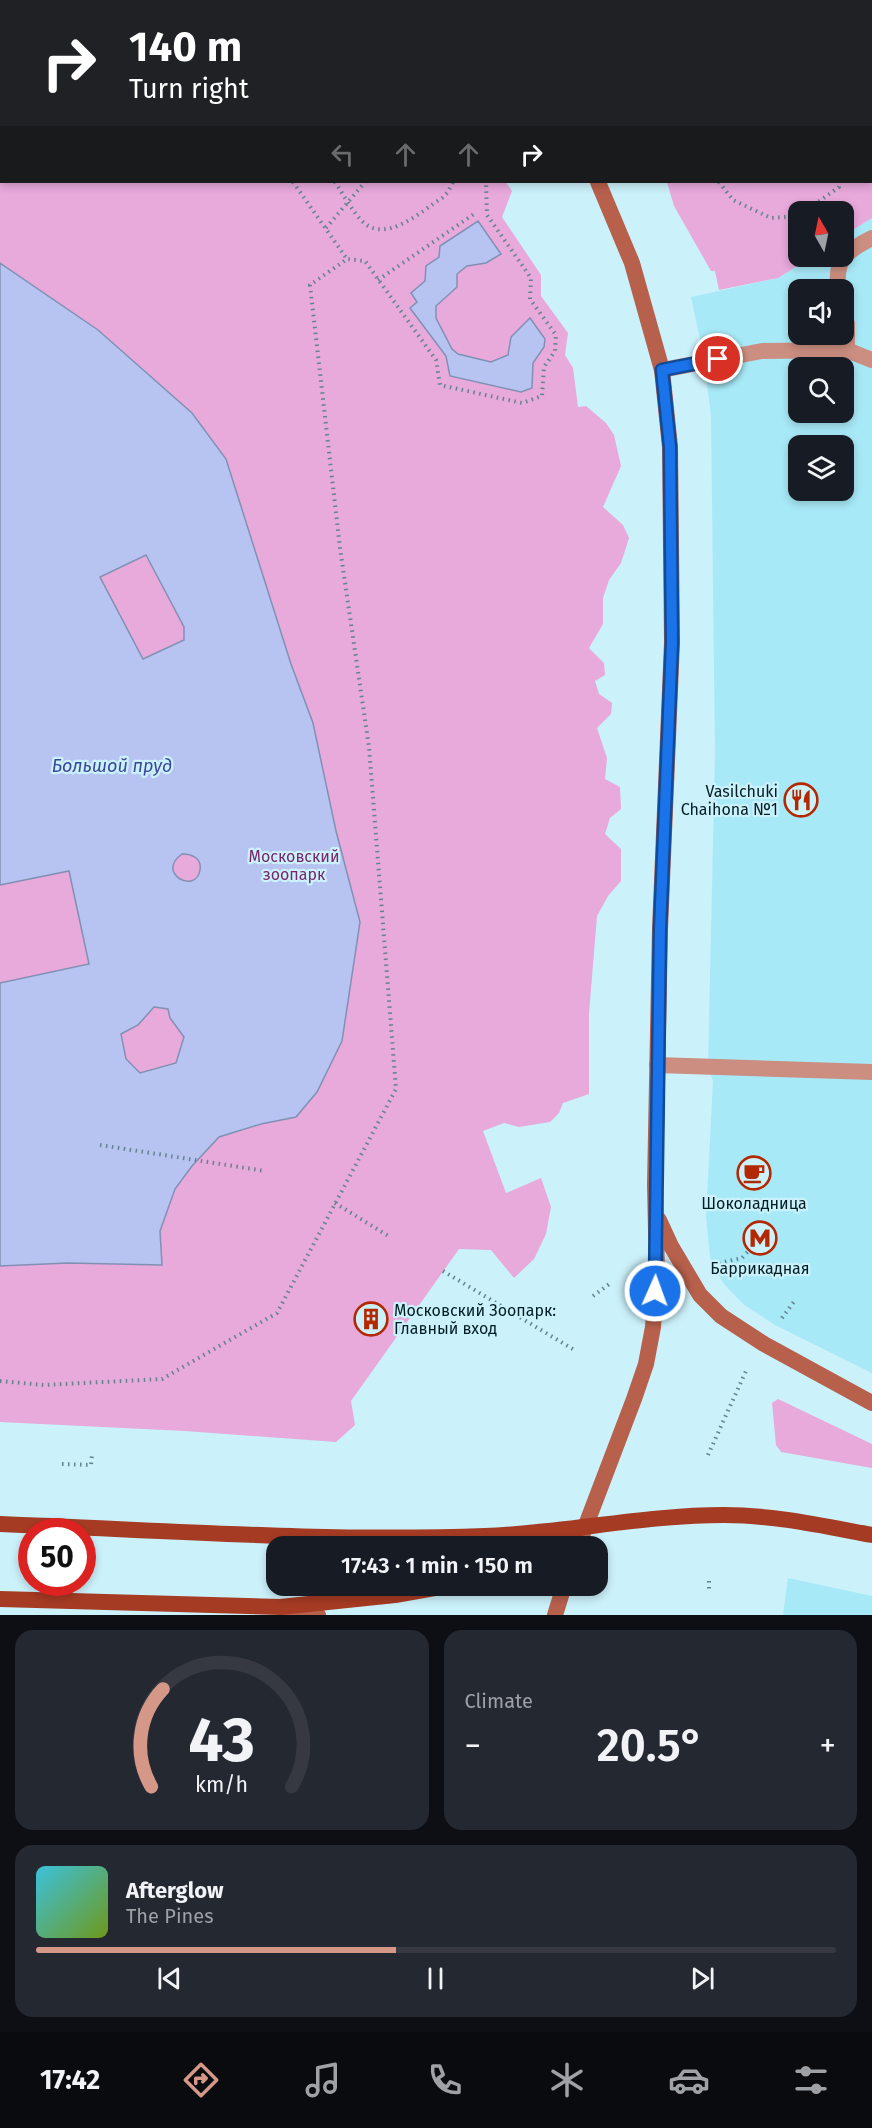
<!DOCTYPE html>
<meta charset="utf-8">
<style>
body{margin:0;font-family:"Fira Sans",sans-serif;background:#242831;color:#f1f3f6;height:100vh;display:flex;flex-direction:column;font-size:22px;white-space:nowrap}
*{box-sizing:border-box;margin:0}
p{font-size:20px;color:#9ea1a6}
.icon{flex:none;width:33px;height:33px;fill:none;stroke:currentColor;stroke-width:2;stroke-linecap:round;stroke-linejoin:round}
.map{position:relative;height:1615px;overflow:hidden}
.side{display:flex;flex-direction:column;gap:15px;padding:15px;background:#0d0f14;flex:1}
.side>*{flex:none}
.banner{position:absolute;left:0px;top:0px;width:873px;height:183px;box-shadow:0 3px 9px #0003;background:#202124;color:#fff;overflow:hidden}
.needle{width:39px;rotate:351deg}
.fabs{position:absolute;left:788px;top:201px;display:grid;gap:12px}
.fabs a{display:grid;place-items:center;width:66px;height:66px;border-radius:12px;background:#171b24;box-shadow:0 3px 9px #0003;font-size:30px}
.speed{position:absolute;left:18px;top:1518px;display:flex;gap:12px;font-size:30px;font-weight:700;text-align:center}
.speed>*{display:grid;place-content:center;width:78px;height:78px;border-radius:50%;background:#171b24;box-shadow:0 3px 9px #0003;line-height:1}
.speed .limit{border:9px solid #d22;background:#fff;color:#111}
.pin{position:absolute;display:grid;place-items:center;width:51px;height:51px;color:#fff;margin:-26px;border:3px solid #fff;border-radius:50%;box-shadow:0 2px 6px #0007}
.me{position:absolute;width:66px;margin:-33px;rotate:2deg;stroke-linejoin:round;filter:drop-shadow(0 0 4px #0008)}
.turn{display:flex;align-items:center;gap:21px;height:126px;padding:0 30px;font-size:27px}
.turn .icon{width:78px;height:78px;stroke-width:2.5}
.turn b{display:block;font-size:42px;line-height:51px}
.lanes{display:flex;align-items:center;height:57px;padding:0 30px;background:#0003;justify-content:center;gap:30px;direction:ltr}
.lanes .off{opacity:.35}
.big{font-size:45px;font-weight:600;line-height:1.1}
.side .widget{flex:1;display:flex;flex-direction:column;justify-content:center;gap:9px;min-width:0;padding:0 21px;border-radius:18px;background:#242831}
.side .dial{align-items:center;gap:0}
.dial svg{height:156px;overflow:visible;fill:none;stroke:#363941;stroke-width:7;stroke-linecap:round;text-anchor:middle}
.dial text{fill:#f1f3f6;stroke:none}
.song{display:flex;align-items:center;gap:18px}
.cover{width:72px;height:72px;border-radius:9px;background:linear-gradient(135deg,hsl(190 70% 55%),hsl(80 70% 35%))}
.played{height:6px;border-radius:3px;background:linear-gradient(90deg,#d59888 45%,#363941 45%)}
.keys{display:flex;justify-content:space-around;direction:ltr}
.heat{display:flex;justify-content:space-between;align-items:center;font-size:33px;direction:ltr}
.side .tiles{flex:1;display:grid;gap:15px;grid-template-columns:1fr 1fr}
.widget:last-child{grid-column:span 2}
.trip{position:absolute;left:266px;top:1536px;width:342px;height:60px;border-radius:18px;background:#171b24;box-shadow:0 3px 9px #0003;font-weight:600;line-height:60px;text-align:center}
.menu{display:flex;height:96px;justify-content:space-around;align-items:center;background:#090b0e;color:#9ea1a6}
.menu .icon{width:42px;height:42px}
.menu .active{color:#d59888}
.menu b{font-size:27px;color:#f1f3f6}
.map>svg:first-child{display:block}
</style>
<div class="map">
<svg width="872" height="1615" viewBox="0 0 872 1615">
<rect width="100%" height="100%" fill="#cbf1fa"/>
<g fill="#a8e9f8" fill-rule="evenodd">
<path d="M 872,218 L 872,1373 L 775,1325 L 743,1304 L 724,1284 L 712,1264 L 710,1256 L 706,1217 L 713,1081 L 708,1067 L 715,754 L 711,416 L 703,353 L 691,297 L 778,278 L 812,257 L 843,256 L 843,236 ZM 798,290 L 843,290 L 843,334 L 798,334 ZM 798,368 L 843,368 L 843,412 L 798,412 ZM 798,446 L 843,446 L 843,490 L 798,490 Z"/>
<path d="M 788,1578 L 872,1596 L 872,1615 L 783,1615 Z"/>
</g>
<g fill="#e8a9db">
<path d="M 0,0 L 370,0 L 371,1 L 2,2 L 2,182 L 506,182 L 512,191 L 502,217 L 541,275 L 541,296 L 568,333 L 565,355 L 573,368 L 578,407 L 586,406 L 606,423 L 614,435 L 621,466 L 603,507 L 623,525 L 629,538 L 621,563 L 609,580 L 603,598 L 603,624 L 589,648 L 604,663 L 605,675 L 595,681 L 599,694 L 612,703 L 611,714 L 597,728 L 607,758 L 605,779 L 620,787 L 621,809 L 610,818 L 605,834 L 621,849 L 621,881 L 608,896 L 597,916 L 589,1013 L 589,1094 L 563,1103 L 559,1113 L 550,1122 L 519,1127 L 504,1123 L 483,1131 L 506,1193 L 541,1178 L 551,1207 L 546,1234 L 534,1259 L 514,1278 L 491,1250 L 459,1249 L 351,1401 L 355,1425 L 336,1442 L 185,1431 L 0,1422 Z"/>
<path d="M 548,0 L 872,0 L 872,218 L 843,236 L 843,212 L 798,212 L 798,256 L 812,257 L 778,278 L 719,290 L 715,271 L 711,271 L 674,206 L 667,182 L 872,182 L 872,2 Z"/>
<path d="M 778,1399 L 872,1444 L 872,1468 L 781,1452 L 776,1445 L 772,1403 Z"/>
</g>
<g fill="#b7c3f1" stroke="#8091b4" stroke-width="1.5" fill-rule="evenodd">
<path d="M 478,221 L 501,254 L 486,263 L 467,266 L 457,274 L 457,287 L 436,306 L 436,318 L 452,349 L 458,354 L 491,362 L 508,355 L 511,337 L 530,318 L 545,339 L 544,347 L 533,363 L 532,388 L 521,392 L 450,376 L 446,356 L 410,308 L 417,302 L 411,293 L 425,281 L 426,266 L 439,257 L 440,246 Z"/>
<path d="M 0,263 L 98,330 L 192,413 L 226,459 L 291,664 L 313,723 L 336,831 L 360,922 L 342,1041 L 317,1092 L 296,1117 L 261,1124 L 219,1137 L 192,1166 L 175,1189 L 160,1231 L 162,1265 L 68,1263 L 0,1266 L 0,983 L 89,964 L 69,871 L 0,885 ZM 146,555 L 184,627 L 184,640 L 143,659 L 100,577 ZM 182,854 C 192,854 202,858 200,870 C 196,895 155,873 182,854 ZM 154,1007 L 168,1009 L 170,1018 L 184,1037 L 176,1063 L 140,1073 L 126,1059 L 121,1034 L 138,1025 Z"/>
</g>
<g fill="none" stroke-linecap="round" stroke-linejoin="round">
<g stroke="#63848c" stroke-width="4" stroke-dasharray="1.5 4.5" stroke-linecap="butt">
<path d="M 116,0 L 118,2"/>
<path d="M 566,0 L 567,2"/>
<path d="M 593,0 L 594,2"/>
<path d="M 614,0 L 615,2"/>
<path d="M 122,2 L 123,0"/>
<path d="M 872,87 L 872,86"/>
<path d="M 293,182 L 347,259"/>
<path d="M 719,182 L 733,200 L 771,218 L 798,216"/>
<path d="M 804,212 L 839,187 L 839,182"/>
<path d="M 326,228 L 365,182"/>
<path d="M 378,280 L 474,214"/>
<path d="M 100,1145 L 265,1171"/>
<path d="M 335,1203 L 390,1237"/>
<path d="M 719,1263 L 742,1258 L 760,1238"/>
<path d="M 443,1271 L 576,1351"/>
<path d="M 593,1296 L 612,1282"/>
<path d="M 782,1318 L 796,1299"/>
<path d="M 0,1381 L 44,1385 L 162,1379 L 277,1313 L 396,1089 L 369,747 L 340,548 L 310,285 L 347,259 L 365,261 L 436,360 L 440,385 L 522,403 L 542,396 L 544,367 L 555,351 L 556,335 L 530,299 L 531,278 L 487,215 L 486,182"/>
<path d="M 708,1455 L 746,1371"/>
<path d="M 62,1464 L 91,1465 L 92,1455"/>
<path d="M 709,1581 L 709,1590"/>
</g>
<g stroke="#cb8e80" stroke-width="16">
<path d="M 839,290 C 833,260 848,250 872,238"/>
<path d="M 847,350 L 872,360"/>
<path d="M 662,370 L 762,351 L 847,350 L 847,324 L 843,309"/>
<path d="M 657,1065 L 872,1072"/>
</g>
<g stroke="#b7604c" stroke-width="16">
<path d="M 466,0 L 467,2"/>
<path d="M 659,1220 L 671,1246 L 700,1295 L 721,1316 L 764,1344 L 872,1403"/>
<path d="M 578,1546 L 634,1399 L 646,1364 L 653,1327 L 657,1274 L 655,1185 L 660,929 L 672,642 L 670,447 L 662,370 L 632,263 L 598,182"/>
<path d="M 286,1608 L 318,1615"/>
<path d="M 555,1615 L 564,1586"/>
</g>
<g stroke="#a63b23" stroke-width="16">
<path d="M 0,1524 C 161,1530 323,1542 485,1536 C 565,1533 644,1515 724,1515 C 774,1515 823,1526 872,1535"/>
<path d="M 548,1546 L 577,1531"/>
<path d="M 0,1599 L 280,1607 L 395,1595 L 446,1586"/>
</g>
<path stroke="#63848c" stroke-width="4" stroke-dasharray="1.5 4.5" stroke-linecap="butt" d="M 335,182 C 343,194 351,209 361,220 C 385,246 421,211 442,198 L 448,192 L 453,182"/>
</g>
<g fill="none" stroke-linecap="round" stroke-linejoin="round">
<g stroke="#114b97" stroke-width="15">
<path id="route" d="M 655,1291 L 660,929 L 672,642 L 670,447 L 662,370 L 718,359"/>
</g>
<use href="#route" stroke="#1a73e8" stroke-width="10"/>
</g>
<defs>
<g id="restaurant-ring" transform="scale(1.725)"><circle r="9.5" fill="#cbf1fa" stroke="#b32801" stroke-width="1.5"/><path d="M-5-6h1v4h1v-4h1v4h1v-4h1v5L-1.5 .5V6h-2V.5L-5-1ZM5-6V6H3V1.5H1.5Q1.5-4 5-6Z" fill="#b32801"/></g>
<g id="cafe-ring" transform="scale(1.725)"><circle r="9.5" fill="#cbf1fa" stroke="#b32801" stroke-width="1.5"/><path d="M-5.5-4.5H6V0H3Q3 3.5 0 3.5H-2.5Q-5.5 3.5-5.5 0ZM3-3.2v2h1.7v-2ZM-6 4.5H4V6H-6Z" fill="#b32801"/></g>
<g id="metro-ring" transform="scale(1.725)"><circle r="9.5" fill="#cbf1fa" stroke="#b32801" stroke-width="1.5"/><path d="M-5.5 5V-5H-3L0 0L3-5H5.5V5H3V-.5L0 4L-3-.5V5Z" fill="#b32801"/></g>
<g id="building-ring" transform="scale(1.725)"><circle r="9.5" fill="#cbf1fa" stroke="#b32801" stroke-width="1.5"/><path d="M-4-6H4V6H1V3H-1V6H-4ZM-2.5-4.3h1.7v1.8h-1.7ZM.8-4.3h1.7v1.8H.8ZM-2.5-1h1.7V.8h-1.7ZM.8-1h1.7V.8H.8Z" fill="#b32801"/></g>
</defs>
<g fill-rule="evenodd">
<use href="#restaurant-ring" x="801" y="800"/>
<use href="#cafe-ring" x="754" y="1173"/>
<use href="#metro-ring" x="760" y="1238"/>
<use href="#building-ring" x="371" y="1319"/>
</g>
<g text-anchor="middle" stroke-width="4.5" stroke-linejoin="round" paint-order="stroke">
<g font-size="16" fill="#001d24" stroke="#cbf1fa">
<text x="778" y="797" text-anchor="end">Vasilchuki<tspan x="778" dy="18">Chaihona №1</tspan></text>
<text x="754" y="1209">Шоколадница</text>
<text x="760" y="1274">Баррикадная</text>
<text x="394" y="1316" text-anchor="start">Московский Зоопарк:<tspan x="394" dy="18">Главный вход</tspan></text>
</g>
<g font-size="16" fill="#78266c" stroke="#cbf1fa">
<text x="294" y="862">Московский<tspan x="294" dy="18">зоопарк</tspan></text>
</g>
<g font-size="18" font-style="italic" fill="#3c469e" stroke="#cbf1fa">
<text x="112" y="772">Большой пруд</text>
</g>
</g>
</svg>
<div class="fabs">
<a><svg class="needle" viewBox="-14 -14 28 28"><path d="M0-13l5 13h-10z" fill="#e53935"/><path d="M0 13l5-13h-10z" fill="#9ea1a6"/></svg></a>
<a><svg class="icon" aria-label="sound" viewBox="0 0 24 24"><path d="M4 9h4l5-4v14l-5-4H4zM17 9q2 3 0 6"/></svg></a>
<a><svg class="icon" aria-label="search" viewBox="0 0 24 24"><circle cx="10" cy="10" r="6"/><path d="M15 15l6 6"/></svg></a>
<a><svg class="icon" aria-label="layers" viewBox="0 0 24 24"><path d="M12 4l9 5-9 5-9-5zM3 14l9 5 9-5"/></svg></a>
</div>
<div class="speed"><div class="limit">50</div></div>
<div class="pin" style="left:718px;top:359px;background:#d93025"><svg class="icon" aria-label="arrive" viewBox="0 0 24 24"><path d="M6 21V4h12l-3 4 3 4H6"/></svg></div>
<svg class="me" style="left:655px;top:1291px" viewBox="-20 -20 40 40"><circle r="17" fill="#1a73e8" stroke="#fff" stroke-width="3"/><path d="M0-11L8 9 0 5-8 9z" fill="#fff"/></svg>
<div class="trip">17:43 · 1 min · 150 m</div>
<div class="banner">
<div class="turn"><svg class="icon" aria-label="right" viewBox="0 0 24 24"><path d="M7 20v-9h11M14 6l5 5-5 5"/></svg><div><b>140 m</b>Turn right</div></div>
<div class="lanes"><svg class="icon off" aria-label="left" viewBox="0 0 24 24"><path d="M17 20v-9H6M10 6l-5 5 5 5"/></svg><svg class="icon off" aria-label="ahead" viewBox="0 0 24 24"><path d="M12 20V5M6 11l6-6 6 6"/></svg><svg class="icon off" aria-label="ahead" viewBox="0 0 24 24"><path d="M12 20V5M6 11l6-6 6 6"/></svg><svg class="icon" aria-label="right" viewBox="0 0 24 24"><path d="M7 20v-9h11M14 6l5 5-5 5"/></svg></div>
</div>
</div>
<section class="side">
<div class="tiles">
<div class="widget dial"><svg viewBox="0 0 100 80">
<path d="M14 69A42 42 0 1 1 86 69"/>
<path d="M14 69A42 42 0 0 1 20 19" stroke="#d59888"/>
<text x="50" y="56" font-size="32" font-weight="700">43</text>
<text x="50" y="72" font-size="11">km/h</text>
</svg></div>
<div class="widget"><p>Climate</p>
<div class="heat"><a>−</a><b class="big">20.5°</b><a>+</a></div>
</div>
<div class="widget">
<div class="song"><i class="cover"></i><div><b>Afterglow</b><p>The Pines</p></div></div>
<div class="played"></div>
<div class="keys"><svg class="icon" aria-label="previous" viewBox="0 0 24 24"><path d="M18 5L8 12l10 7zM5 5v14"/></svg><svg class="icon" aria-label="pause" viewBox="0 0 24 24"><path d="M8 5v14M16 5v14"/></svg><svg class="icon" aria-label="next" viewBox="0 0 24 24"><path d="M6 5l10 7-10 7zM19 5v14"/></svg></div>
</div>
</div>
</section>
<nav class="menu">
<b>17:42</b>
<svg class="icon active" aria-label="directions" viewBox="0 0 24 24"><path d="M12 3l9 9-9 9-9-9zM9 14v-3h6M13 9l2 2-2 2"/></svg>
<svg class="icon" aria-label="music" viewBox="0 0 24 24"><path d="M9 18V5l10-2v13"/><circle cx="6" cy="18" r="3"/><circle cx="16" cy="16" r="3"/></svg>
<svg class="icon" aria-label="phone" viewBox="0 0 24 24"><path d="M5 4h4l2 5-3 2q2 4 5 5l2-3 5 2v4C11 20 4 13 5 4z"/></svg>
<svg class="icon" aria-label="climate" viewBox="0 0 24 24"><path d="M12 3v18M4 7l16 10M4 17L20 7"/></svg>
<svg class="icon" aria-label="car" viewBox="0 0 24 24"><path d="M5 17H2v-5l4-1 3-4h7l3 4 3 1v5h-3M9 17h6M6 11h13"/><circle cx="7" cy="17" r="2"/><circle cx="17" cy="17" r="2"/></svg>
<svg class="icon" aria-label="filters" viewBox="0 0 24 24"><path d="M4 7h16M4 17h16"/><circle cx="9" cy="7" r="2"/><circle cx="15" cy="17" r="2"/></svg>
</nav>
